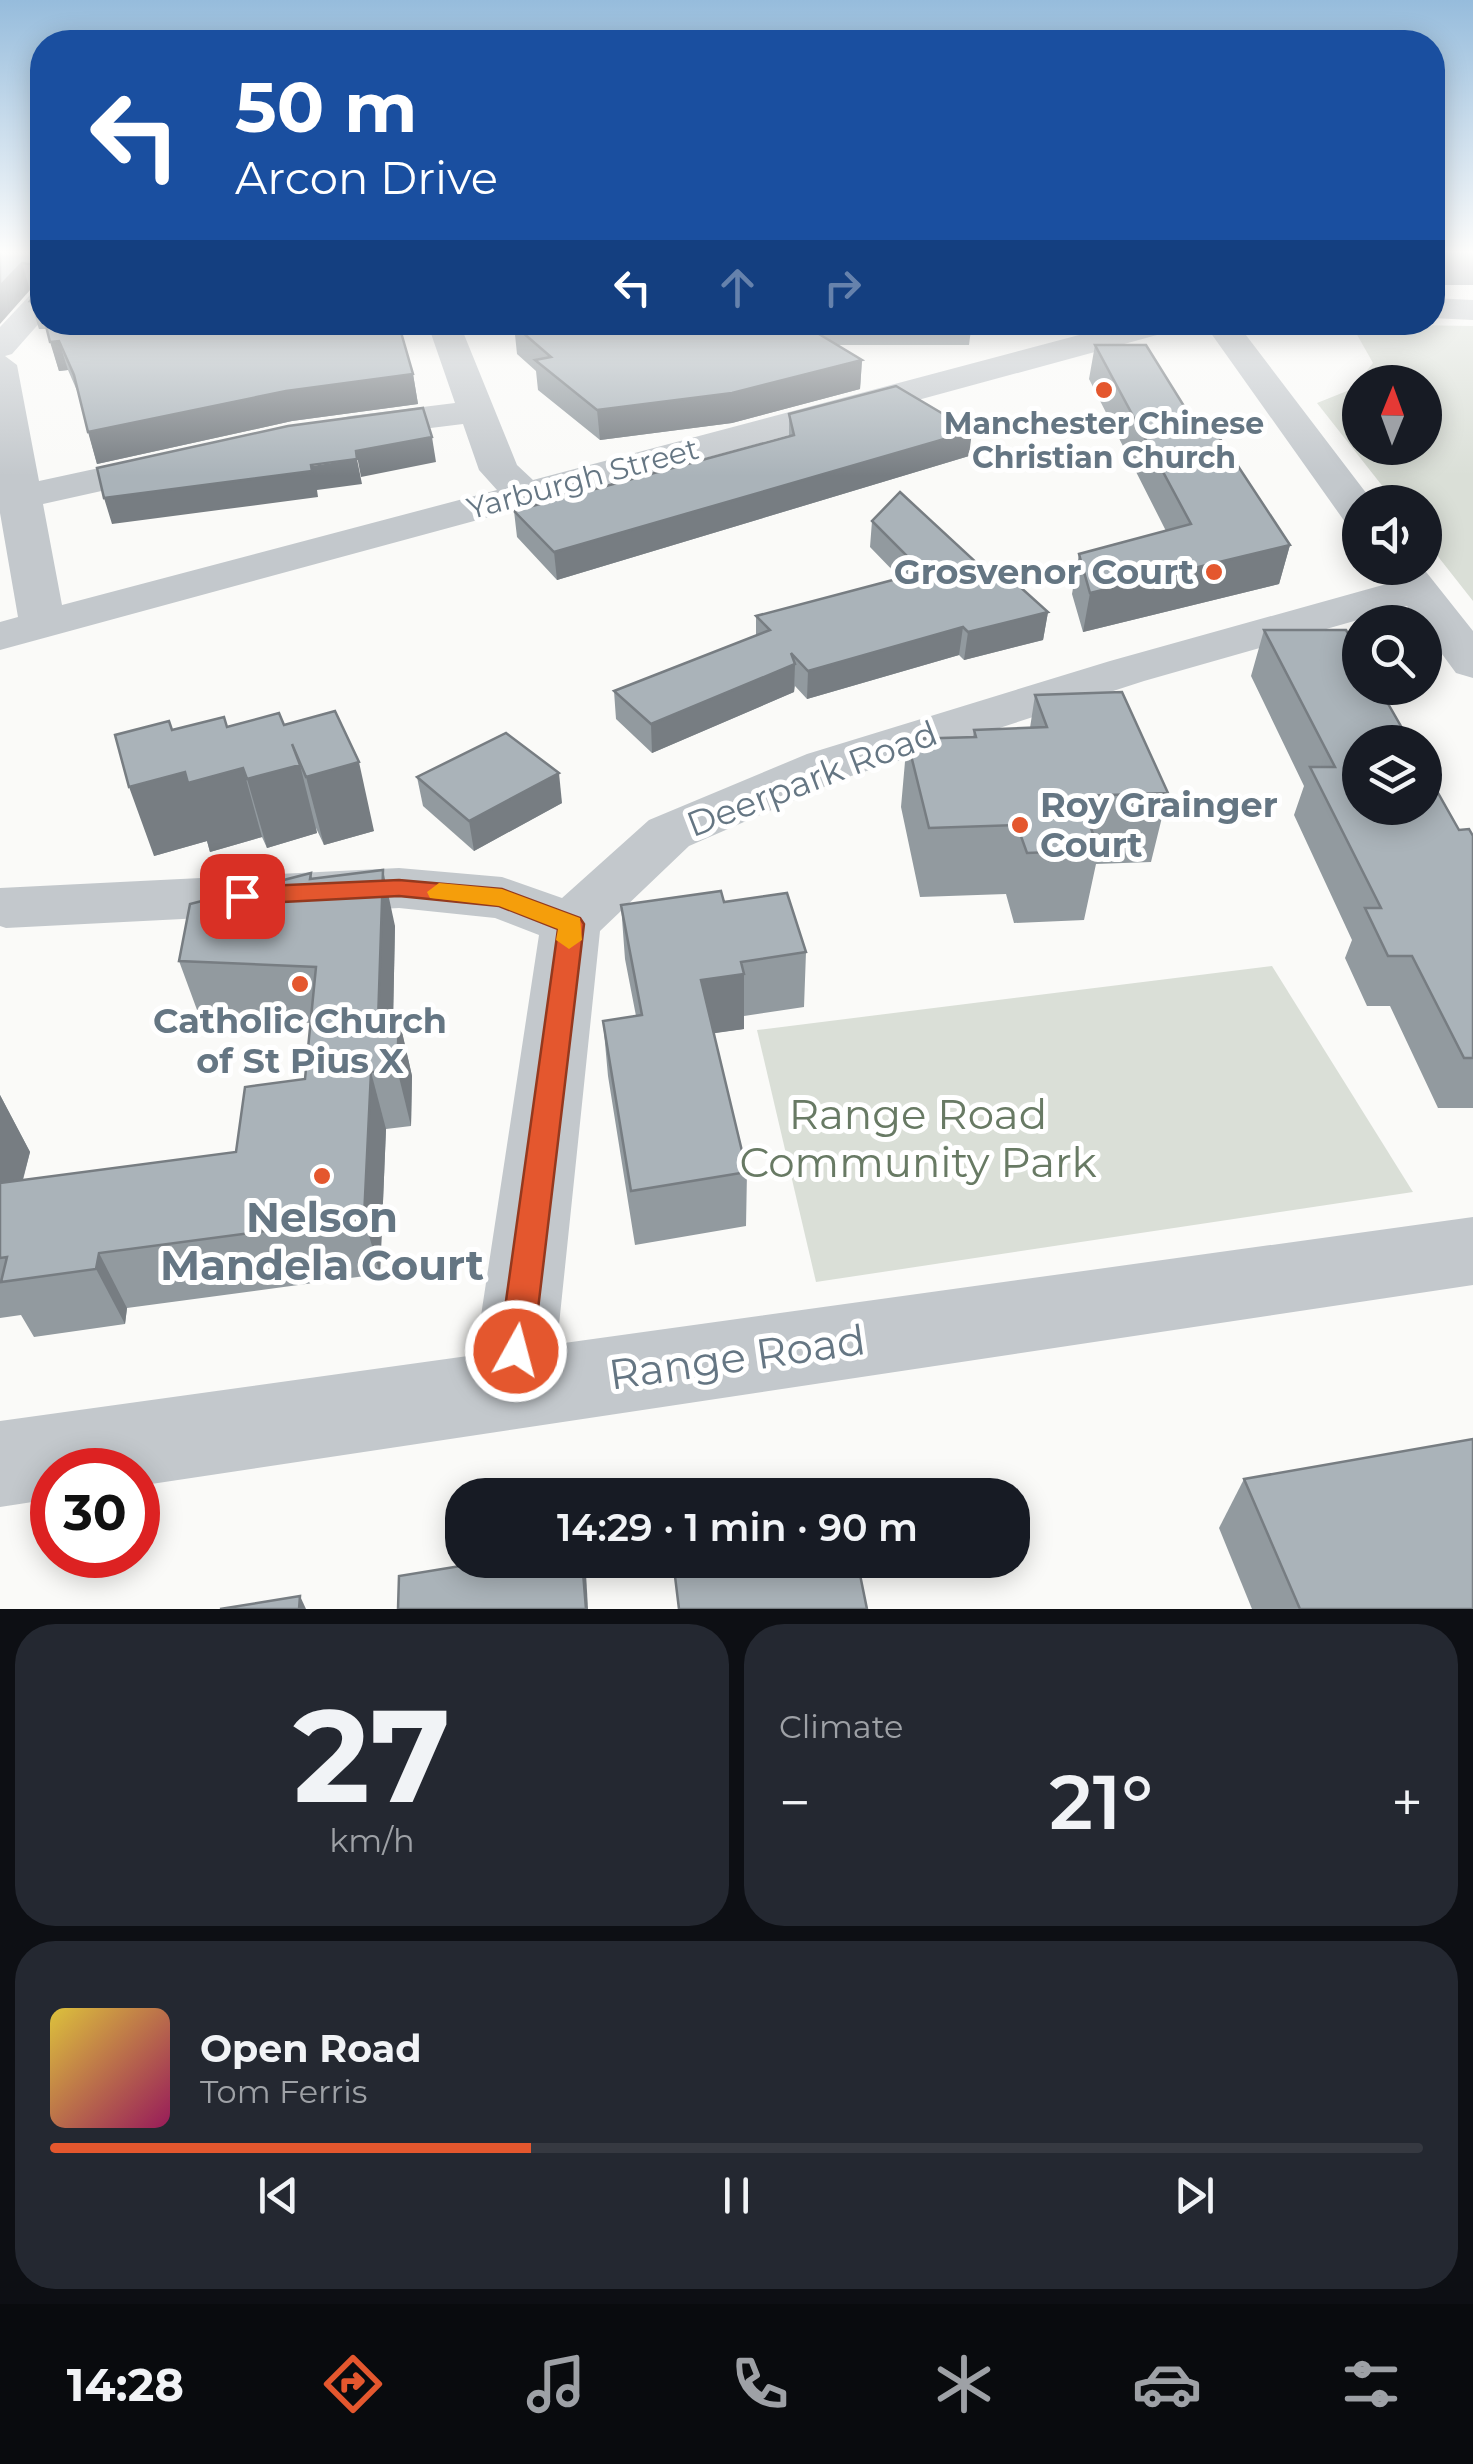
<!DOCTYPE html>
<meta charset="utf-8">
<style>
body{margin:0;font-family:Montserrat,sans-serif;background:#242831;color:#f1f3f6;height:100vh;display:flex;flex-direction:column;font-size:38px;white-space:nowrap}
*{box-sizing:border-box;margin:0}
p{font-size:32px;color:#9ea1a6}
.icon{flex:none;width:55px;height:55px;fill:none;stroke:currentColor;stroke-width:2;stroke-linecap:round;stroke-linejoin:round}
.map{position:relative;height:1609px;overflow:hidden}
.panel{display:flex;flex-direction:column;gap:15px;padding:15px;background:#0d0f14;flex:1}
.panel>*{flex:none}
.guide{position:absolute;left:30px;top:30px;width:1415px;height:305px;border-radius:40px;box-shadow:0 5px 25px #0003;background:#1a4fa0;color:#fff;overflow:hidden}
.needle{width:65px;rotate:1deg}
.fabs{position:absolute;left:1342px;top:365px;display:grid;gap:20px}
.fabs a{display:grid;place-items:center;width:100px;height:100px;border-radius:50%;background:#171b24;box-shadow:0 5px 25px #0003;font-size:50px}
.speed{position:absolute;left:30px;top:1448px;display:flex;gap:20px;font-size:50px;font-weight:700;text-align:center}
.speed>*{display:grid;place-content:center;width:130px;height:130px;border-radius:50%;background:#171b24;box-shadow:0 5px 25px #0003;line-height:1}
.speed .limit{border:15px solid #d22;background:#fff;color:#111}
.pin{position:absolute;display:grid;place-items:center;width:85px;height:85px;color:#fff;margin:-42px;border-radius:20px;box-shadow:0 5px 15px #0006}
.me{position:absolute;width:110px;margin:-55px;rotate:7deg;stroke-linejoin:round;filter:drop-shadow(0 0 8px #0008)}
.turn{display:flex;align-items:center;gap:35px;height:210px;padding:0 40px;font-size:45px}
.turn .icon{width:130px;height:130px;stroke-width:2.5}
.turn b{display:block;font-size:70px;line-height:85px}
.lanes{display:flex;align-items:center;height:95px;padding:0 40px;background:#0003;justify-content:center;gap:50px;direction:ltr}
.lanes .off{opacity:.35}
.big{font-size:75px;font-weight:600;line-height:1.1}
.panel .tile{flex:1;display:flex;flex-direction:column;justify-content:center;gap:15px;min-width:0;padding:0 35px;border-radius:40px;background:#242831}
.panel .dial{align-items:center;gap:0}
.dial b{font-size:130px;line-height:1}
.song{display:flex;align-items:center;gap:30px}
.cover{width:120px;height:120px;border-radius:15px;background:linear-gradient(135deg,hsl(50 70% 55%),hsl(330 70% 35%))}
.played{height:10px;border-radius:5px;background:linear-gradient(90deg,#e4572e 35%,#363941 35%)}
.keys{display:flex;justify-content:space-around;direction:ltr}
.heat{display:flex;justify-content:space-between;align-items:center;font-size:55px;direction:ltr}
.panel .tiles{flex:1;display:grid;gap:15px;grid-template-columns:1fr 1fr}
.tile:last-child{grid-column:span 2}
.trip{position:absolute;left:445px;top:1478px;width:585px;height:100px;border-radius:40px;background:#171b24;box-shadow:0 5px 25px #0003;font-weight:600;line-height:100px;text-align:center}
.menu{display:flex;height:160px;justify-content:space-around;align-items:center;background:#090b0e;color:#9ea1a6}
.menu .icon{width:70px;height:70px}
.menu .active{color:#e4572e}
.menu b{font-size:45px;color:#f1f3f6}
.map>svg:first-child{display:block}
</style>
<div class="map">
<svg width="1473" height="1609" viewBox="0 0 1473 1609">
<rect width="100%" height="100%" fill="#fafaf8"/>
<g fill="#dadfd7" fill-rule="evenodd">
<path d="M 1351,324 L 1473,326 L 1473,601 L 1425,540 L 1425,502 L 1395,502 L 1317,403 L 1352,389 L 1373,363 ZM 1360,382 L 1425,382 L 1425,448 L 1360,448 Z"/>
<path d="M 1272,966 L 1413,1192 L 816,1282 L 757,1030 Z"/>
</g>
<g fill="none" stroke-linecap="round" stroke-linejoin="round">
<g fill="#c3c8cc" fill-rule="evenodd">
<path d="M 42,292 L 42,320 L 12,354 L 5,356 L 17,365 L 39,481 L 173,452 L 187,456 L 193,464 L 187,472 L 43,504 L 62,605 L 497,490 L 479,470 L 463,424 L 350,438 L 337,435 L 331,427 L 337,419 L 350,416 L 455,403 L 427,322 L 459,322 L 517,465 L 533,480 L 1128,322 L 1183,322 L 1179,329 L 0,650 L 0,622 L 18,617 L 0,513 L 0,327 L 31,294 Z"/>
<path d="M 1432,298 L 1473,300 L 1473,320 L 1432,318 Z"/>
<path d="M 1203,322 L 1236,322 L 1373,502 L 1360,502 L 1360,525 L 1345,522 Z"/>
<path d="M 1379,568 L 1423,568 L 1473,631 L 1473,678 L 1456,673 L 1425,631 L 1425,622 L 1419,622 L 1407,606 L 1144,681 L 845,778 L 689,846 L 600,931 L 557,1344 L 1473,1217 L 1473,1285 L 138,1486 L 138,1470 L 52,1470 L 52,1499 L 0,1507 L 0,1421 L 475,1355 L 539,935 L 495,918 L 399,908 L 6,928 L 0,926 L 0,888 L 399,868 L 502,877 L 562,898 L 649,820 L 807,754 L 1110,661 L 1390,583 Z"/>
</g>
</g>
<g fill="#929a9f">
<path d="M 0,251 L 42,251 L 42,322 L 398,322 L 413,374 L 418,404 L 292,421 L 97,464 L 78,393 L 68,370 L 59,371 L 47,329 L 39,329 L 30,301 L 37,291 L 30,290 Z"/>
<rect x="1432" y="251" width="41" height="34"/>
<path d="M 515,322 L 972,322 L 969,345 L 837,345 L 862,360 L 860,389 L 732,423 L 600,440 L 538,390 L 536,371 L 517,354 L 514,325 Z"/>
<path d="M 1095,345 L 1192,419 L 1290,545 L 1279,584 L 1083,632 L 1072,594 L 1079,554 L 1166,531 L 1089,379 Z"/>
<path d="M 789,414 L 969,456 L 557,580 L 517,537 L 514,511 L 789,436 Z"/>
<path d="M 872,521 L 995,580 L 1048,612 L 1043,640 L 964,660 L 959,655 L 807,699 L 795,686 L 794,692 L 652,753 L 616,719 L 614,691 L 756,635 L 756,616 L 900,578 L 870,547 Z"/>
<path d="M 1264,630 L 1459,830 L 1473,836 L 1473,1108 L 1438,1108 L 1390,1006 L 1367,1006 L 1345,958 L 1352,940 L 1294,815 L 1304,786 L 1251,676 Z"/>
<path d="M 1035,695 L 1168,793 L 1151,862 L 1096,864 L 1084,920 L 1014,923 L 1006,894 L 920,897 L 901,807 L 907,739 L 973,737 L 974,730 L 1030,728 Z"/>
<path d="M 284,725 L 374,831 L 324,845 L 316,828 L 317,833 L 267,848 L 262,837 L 210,852 L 207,841 L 154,856 L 172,730 Z"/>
<path d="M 417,777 L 562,803 L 474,851 L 423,806 Z"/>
<path d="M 311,873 L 312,878 L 395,926 L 393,1020 L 399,1019 L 412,1076 L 411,1126 L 386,1129 L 380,1274 L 127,1308 L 125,1324 L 34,1337 L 21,1315 L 0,1318 L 0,1095 L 30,1152 L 23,1180 L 236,1152 L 305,1079 L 311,1023 L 200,1018 L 179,961 Z"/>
<path d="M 724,902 L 806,952 L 804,1007 L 744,1016 L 744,1029 L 713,1033 L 747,1172 L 746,1226 L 635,1245 L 608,1076 L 603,1021 L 636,1016 L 625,959 L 621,905 Z"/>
<path d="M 1244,1479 L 1473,1609 L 1252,1609 L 1219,1528 Z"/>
</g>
<g fill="#777d82">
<path d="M 22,263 L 30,290 L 0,324 L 0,286 Z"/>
<path d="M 59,341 L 68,370 L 59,371 L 50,342 Z"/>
<path d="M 862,360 L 860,389 L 732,423 L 600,440 L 597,410 Z"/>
<path d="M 413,374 L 418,404 L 292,421 L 97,464 L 88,432 L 286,391 Z"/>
<path d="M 972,431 L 969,456 L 557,580 L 554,552 Z"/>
<path d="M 432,437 L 436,462 L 361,477 L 356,451 Z"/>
<path d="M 357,459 L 362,484 L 317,490 L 318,497 L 112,524 L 104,498 Z"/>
<path d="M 1290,545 L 1279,584 L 1083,632 L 1090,593 Z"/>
<path d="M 1048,612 L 1043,640 L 964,660 L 968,632 Z"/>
<path d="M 963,627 L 959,655 L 807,699 L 808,671 Z"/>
<path d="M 795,664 L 794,692 L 652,753 L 651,724 Z"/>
<path d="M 359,762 L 374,831 L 324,845 L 306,777 Z"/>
<path d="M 300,765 L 317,833 L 267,848 L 247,779 Z"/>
<path d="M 243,768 L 262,837 L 210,852 L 207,841 L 154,856 L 129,787 L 185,772 Z"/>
<path d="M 559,773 L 562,803 L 474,851 L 469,821 Z"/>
<path d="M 383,870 L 395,926 L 392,1070 L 378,1022 Z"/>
<path d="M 744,974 L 744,1029 L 702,1035 L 701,980 Z"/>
<path d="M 399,1019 L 412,1076 L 411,1126 L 397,1069 Z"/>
<path d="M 371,1072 L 386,1129 L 380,1274 L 364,1218 Z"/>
<path d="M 0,1095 L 30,1152 L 6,1242 L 0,1232 Z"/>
<path d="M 99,1253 L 127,1308 L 125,1324 L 96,1269 Z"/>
<path d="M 582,1560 L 584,1560 L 586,1573 L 588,1609 L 586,1609 Z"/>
<path d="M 300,1596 L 306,1609 L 299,1609 Z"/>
</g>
<g fill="#aab3b9" stroke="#777d82" stroke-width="2.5">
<path d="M 0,251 L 42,251 L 42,310 L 40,301 L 30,301 L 37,292 L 37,265 L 22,263 L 0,286 Z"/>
<path d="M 45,322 L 398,322 L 413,374 L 286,391 L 88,432 L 74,375 L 59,341 L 50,342 Z"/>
<path d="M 515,322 L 799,322 L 862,360 L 732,393 L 597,410 L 535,360 L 551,357 L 514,325 Z"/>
<path d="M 1095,345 L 1146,345 L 1192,419 L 1207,419 L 1290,545 L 1090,593 L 1079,554 L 1191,524 Z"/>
<path d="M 896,386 L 972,431 L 554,552 L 514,511 L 794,435 L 789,414 Z"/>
<path d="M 423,408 L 432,437 L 356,451 L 357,459 L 311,465 L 312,471 L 104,498 L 97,468 L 288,426 Z"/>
<path d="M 900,492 L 995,580 L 1009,577 L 1048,612 L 968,632 L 963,627 L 808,671 L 791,653 L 795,664 L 651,724 L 614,691 L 770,630 L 756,616 L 923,572 L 872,521 Z"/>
<path d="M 1264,630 L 1346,630 L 1360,654 L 1360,688 L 1379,688 L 1410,742 L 1360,742 L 1360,808 L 1425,808 L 1425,770 L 1459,830 L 1469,829 L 1473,836 L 1473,1058 L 1464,1058 L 1412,956 L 1388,956 L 1365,908 L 1381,908 L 1310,767 L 1335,767 Z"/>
<path d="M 1122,692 L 1168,793 L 1079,796 L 1099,850 L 1027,853 L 1017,825 L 929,828 L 907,739 L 976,737 L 974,730 L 1047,727 L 1035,695 Z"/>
<path d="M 335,711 L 359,762 L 306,777 L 292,744 L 300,765 L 247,779 L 243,768 L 188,783 L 185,772 L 129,787 L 115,735 L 169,721 L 172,730 L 224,717 L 227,727 L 279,713 L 284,725 Z"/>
<path d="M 506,733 L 559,773 L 469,821 L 417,777 Z"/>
<path d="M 383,870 L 378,1022 L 399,1019 L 397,1069 L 371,1072 L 364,1218 L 99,1253 L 96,1269 L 1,1282 L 7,1257 L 0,1258 L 0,1183 L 236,1152 L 245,1087 L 305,1079 L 316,967 L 179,961 L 190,904 L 311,873 L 310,879 Z"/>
<path d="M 721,891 L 724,902 L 787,893 L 806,952 L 741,962 L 744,974 L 701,980 L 747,1172 L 631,1191 L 603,1021 L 642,1015 L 621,905 Z"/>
<path d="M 1473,1439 L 1473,1609 L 1300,1609 L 1244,1479 Z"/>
<path d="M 497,1560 L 582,1560 L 586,1609 L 398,1609 L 399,1576 Z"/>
<path d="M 673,1560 L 857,1560 L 867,1609 L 679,1609 Z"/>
<path d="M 300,1596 L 299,1609 L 220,1609 Z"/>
</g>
<linearGradient id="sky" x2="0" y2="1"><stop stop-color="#96bcdc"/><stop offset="0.53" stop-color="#fdfdfc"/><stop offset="1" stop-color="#fdfdfc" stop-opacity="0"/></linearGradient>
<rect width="1473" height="476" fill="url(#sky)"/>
<path fill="#e4572e" stroke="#94391e" stroke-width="2.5" d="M 399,880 L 502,889 L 580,918 L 584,924 L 533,1351 L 528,1362 L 516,1366 L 504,1362 L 499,1351 L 558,929 L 499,906 L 399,896 L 242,904 L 229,896 L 242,887 Z"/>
<path fill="#f59e0b" d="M 439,883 L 502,889 L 580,918 L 582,940 L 569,949 L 556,940 L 558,929 L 499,906 L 430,898 L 427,892 Z"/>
<g fill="#e4572e" stroke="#fff" stroke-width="4">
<circle cx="1104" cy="390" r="10"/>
<circle cx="1214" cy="572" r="10"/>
<circle cx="1020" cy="825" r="10"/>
<circle cx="300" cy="984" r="10"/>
<circle cx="322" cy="1176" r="10"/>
</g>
<g text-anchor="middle" stroke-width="10" stroke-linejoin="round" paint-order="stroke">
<g font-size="30" font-weight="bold" fill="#657683" stroke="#fff">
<text x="1104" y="434">Manchester Chinese<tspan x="1104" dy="34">Christian Church</tspan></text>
</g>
<g font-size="30" fill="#657683" stroke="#fff">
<text transform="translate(583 479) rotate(-15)" y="10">Yarburgh Street</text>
</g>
<g font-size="35" font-weight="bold" fill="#657683" stroke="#fff" text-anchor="end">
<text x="1194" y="584">Grosvenor Court</text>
<text x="1040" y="817" text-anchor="start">Roy Grainger<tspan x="1040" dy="40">Court</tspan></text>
<text x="300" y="1033" text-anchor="middle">Catholic Church<tspan x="300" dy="40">of St Pius X</tspan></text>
</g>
<g font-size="35" fill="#657683" stroke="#fff">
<text transform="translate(812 779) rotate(-21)" y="12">Deerpark Road</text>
</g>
<g font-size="42" fill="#687a64" stroke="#fff">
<text x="918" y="1129">Range Road<tspan x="918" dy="48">Community Park</tspan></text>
</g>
<g font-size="42" font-weight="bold" fill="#657683" stroke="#fff">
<text x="322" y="1232">Nelson<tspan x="322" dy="48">Mandela Court</tspan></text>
</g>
<g font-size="42" fill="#657683" stroke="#fff">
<text transform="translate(737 1357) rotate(-8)" y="15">Range Road</text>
</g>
</g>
</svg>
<div class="fabs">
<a><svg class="needle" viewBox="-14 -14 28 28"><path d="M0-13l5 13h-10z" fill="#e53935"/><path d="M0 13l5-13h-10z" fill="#9ea1a6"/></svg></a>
<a><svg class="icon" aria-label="sound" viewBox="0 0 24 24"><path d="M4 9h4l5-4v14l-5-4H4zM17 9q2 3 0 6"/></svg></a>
<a><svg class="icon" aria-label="search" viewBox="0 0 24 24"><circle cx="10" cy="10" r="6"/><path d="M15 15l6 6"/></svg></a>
<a><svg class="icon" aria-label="layers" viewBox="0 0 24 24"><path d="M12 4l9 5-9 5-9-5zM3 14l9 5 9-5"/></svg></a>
</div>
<div class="speed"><div class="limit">30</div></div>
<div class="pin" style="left:242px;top:896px;background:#d93025"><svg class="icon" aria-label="arrive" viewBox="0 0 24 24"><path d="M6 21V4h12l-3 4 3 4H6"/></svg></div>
<svg class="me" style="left:516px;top:1351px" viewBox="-20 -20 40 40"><circle r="17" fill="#e4572e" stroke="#fff" stroke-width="3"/><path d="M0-11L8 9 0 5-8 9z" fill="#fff"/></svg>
<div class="trip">14:29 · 1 min · 90 m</div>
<div class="guide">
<div class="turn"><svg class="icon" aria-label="left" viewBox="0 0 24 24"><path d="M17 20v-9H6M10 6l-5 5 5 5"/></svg><div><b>50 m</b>Arcon Drive</div></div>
<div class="lanes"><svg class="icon" aria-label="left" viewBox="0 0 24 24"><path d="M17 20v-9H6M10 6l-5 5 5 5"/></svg><svg class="icon off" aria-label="ahead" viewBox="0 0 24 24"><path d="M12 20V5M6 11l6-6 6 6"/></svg><svg class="icon off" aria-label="right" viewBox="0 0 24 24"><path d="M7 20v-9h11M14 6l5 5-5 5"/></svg></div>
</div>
</div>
<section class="panel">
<div class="tiles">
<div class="tile dial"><b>27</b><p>km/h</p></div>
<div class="tile"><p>Climate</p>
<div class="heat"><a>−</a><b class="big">21°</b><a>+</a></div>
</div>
<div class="tile">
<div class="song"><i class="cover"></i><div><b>Open Road</b><p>Tom Ferris</p></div></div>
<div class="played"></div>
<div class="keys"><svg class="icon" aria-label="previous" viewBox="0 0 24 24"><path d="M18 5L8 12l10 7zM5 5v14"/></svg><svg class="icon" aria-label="pause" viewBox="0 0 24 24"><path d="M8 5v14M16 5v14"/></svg><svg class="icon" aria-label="next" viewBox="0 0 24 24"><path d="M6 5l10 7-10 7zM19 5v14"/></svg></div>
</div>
</div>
</section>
<nav class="menu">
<b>14:28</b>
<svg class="icon active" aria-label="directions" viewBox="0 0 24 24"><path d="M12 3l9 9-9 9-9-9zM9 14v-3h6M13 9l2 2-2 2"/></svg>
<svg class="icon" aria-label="music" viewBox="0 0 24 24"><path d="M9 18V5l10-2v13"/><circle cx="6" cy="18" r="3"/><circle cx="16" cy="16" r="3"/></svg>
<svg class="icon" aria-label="phone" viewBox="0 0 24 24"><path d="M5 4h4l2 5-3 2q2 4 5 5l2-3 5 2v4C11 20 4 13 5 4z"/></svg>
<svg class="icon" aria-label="climate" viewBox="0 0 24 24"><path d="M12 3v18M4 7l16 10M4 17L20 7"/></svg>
<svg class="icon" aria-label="car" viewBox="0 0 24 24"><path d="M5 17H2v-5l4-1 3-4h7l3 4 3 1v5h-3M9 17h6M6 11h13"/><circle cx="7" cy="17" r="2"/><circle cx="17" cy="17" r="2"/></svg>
<svg class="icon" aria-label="filters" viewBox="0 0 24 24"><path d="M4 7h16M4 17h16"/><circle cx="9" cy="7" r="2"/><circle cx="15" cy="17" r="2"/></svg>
</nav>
